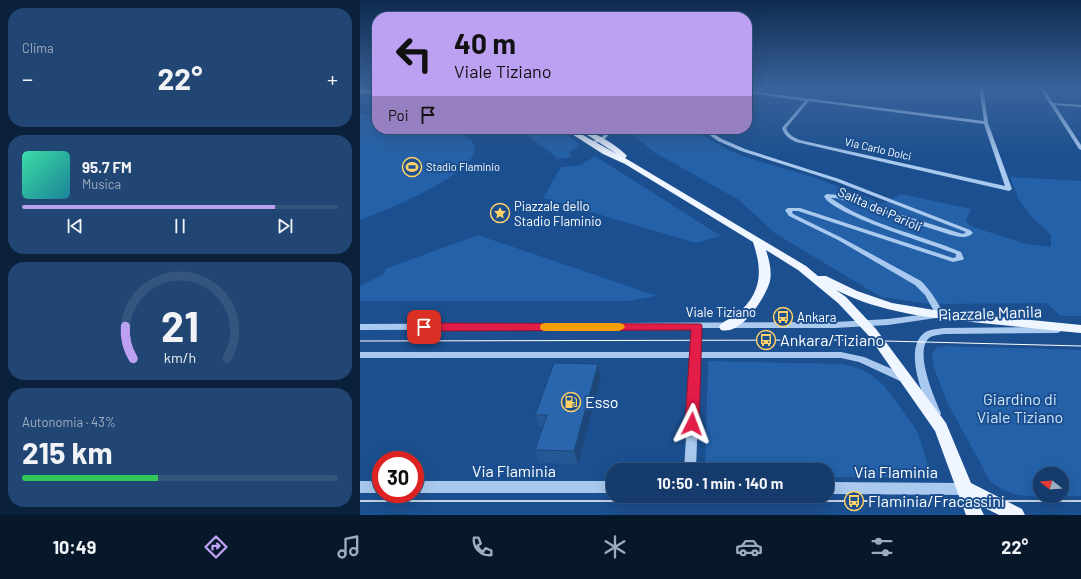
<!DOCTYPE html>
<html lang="it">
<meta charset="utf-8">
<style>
body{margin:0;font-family:Barlow,sans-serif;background:#214673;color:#f1f3f6;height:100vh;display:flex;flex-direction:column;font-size:15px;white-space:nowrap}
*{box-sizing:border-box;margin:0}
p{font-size:13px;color:#9dadc1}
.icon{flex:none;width:22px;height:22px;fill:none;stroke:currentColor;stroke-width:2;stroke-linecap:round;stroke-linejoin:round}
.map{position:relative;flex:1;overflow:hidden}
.details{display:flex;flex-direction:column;gap:8px;padding:8px;background:#0b203b;width:360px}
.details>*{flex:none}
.hud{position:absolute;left:12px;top:12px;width:380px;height:122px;border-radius:16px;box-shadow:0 4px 16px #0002,0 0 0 1px #33557e;background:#bca0f2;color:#111;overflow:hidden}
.needle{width:26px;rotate:287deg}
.fabs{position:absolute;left:673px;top:467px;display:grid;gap:8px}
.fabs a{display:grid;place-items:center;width:36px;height:36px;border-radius:50%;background:#143b6b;box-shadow:0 4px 16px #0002,0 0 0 1px #33557e;font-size:20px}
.speed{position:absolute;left:12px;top:451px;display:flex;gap:8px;font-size:20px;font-weight:700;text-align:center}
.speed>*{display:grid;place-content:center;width:52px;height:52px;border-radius:50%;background:#143b6b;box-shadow:0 4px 16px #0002,0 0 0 1px #33557e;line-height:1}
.speed .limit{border:6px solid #d22;background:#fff;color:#111}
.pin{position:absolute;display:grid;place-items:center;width:34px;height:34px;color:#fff;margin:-17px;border-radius:8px;box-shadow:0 2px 6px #0006}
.me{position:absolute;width:44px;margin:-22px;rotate:3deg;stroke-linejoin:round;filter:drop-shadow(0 0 3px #0008)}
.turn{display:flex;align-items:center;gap:14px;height:84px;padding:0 16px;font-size:18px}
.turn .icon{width:52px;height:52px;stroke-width:2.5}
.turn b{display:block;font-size:28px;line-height:34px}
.then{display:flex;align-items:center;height:38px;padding:0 16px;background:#0003;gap:8px;font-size:15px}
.big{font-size:30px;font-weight:700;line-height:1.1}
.details .widget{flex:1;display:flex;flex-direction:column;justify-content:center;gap:6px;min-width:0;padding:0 14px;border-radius:16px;background:#214673}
.details .dial{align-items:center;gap:0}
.dial svg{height:104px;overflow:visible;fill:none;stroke:#33557e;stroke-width:7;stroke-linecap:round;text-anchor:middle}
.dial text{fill:#f1f3f6;stroke:none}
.song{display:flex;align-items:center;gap:12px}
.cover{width:48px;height:48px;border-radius:6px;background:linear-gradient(135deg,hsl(160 70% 55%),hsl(190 70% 35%))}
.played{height:4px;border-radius:2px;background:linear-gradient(90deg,#bca0f2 80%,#33557e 80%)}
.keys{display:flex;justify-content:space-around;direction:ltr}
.heat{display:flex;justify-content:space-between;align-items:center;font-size:22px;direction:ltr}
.charge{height:6px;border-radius:3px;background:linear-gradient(90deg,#34c759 43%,#33557e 0)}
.trip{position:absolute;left:246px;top:463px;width:228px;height:40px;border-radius:16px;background:#143b6b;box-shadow:0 4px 16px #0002,0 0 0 1px #33557e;font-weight:700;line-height:40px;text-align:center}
.tabs{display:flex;height:64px;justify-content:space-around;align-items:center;background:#08182b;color:#9dadc1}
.tabs .icon{width:28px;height:28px}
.tabs .on{color:#bca0f2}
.tabs b{font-size:18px;color:#f1f3f6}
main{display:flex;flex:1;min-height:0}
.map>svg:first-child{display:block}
</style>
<main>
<section class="details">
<div class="widget"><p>Clima</p>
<div class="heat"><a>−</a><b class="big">22°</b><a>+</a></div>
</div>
<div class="widget">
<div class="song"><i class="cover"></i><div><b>95.7 FM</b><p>Musica</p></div></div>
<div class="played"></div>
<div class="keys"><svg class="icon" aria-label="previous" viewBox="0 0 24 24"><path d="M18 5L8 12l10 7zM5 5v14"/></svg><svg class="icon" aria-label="pause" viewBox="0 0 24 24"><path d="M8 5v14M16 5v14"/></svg><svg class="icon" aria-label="next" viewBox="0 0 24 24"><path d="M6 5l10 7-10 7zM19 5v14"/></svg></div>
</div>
<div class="widget dial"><svg viewBox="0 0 100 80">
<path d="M14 69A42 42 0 1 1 86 69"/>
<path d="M14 69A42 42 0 0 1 8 44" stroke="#bca0f2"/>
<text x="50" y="56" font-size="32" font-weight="700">21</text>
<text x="50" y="72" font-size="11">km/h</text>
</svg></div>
<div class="widget"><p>Autonomia · 43%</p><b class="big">215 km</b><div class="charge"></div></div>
</section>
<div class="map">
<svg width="721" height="515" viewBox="0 0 721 515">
<rect width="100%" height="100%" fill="#1b4f8f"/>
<g fill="#2461a8">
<path d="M 0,114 L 17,116 L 17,129 C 43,129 88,123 109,139 C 144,164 16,215 0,220 Z"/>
<path d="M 158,129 L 199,129 L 220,145 L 209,153 L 211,157 L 197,159 L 194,155 Z"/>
<path d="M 266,129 L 331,129 L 361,146 L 382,156 L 456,178 L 523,204 L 541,194 L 611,209 L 606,220 L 610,226 L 666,244 L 691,247 L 691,235 L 673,218 L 659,200 L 650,177 L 721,181 L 721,316 L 701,316 L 686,303 L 570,304 L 521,297 L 416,234 L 379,200 L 294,152 Z"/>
<path d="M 235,156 L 361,236 L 336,243 L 183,198 L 201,167 L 221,165 Z"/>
<path d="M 118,235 L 297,296 L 268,301 L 0,301 L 0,286 L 25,273 L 25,269 Z"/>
<path d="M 585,346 L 721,350 L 721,496 L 702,496 L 702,474 L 680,474 L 680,496 L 701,496 L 665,496 L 654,494 L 643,490 L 630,481 L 587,402 L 574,368 L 572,353 L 577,347 Z"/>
<path d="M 348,361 L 483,364 C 514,370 525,385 542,410 C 546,416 552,423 556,430 C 563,444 566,462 572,477 L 467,477 L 467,470 L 345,470 Z"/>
</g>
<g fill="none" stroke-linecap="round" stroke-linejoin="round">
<g fill="#a9c9ee" fill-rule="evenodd">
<path d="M 405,87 L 409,87 L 396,92 L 624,121 L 619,87 L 623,87 L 628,123 L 652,189 L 649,191 L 436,142 C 429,139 424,135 422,128 L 445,101 L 387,93 L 387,91 L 391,91 ZM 449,101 L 624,124 L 645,186 L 444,141 C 436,139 429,136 426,128 Z"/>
<path d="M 679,87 L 683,87 L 693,103 L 721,105 L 721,107 L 695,105 L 721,145 L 721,150 L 719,149 Z"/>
<path d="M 707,87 L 721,87 L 721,88 L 709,88 Z"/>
<path d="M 248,129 L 252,129 C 248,139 239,144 228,144 L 228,142 C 237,140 244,138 248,129 Z"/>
<path d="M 341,129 L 346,129 L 362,139 L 385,149 L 479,179 L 610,230 L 613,233 C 606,239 600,237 591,235 L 476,198 L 471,198 C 508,225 559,234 601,252 L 604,259 L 602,260 L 593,262 L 438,211 L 432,211 L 433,214 L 482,238 L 561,281 C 571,291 578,302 584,315 L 583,317 L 528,325 L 475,328 L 341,328 L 340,352 L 481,352 L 504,357 L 546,375 L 548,378 L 546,381 L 543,382 L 540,381 L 499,362 L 481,358 L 340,358 L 336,470 L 324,470 L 331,358 L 0,358 L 0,352 L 331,352 L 333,329 L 0,330 L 0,324 L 475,322 L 528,319 L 575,313 L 565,295 L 555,285 L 478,240 L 429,216 L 425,210 L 428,208 L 440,208 L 593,258 L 596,257 L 596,254 C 574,245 470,214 464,196 L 467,194 L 478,195 L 593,231 L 603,234 L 606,232 L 475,181 L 381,151 L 358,141 Z"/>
<path d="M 697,327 L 700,328 L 701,330 L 700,332 L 697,333 L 584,334 C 579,335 573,335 569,338 C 554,352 574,397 581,413 L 580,416 L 576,417 L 572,416 C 563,397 544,351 563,334 C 568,329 578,329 584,328 Z"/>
<rect x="0" y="481" width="21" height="12"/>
<rect x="55" y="481" width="198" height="12"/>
<path d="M 467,482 L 605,483 L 609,485 L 611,489 L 609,493 L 605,495 L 467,494 Z"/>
</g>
<g fill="#f0f6ff" fill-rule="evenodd">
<path d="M 17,88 L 17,92 L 0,94 L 0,90 Z"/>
<path d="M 204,129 L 212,129 L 257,154 L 218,129 C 231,129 258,146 267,156 L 265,158 L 446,266 L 458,276 L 466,276 L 497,291 L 532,303 L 580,311 L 721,325 L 721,333 C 688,330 654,326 621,323 C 571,318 521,313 476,290 L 486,297 L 516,329 L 586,423 L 611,483 L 662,509 L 665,515 L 639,515 L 619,505 L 624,515 L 606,515 L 575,431 L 508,335 L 478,303 L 438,270 L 406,250 C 409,260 412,270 410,281 C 406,297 381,336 361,330 L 359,327 C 362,321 371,319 376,315 C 402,293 403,272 393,242 L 265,164 L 243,154 Z"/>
</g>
<path stroke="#fff" stroke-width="1" d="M 0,341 L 487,340 L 721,346"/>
<path stroke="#fff" stroke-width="1.5" d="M 0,501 L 721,501"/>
</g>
<path fill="#245895" d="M 238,364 L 241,377 L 218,464 L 179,463 L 175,450 L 183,427 L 179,427 L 175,415 Z"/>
<path fill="#1d4779" d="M 238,364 L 241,377 L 218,464 L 214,451 Z"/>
<path fill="#2a66ad" stroke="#1d4779" d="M 194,363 L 238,364 L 214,451 L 175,450 L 187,415 L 175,415 Z"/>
<linearGradient id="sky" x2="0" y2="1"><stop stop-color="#0f2b4f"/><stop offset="0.55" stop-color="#39639b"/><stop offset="1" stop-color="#39639b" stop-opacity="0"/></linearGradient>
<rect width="721" height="159" fill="url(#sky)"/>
<path fill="#e11d48" stroke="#92132f" d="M 64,323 L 341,324 L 342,326 L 339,424 L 337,428 L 332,430 L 327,428 L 325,424 L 331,330 L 64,331 L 60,330 L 58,327 L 60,324 Z"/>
<path fill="#f59e0b" d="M 185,323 L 259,323 L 263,324 L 265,327 L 263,329 L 259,331 L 185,331 L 181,330 L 180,327 L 181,324 Z"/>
<defs>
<g id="stadium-ring" transform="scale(1)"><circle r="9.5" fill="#1b4f8f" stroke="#ffd166" stroke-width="1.5"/><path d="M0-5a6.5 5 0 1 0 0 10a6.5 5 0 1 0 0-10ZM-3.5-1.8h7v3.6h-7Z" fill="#ffd166"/></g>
<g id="sight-ring" transform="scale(1)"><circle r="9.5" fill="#1b4f8f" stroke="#ffd166" stroke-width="1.5"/><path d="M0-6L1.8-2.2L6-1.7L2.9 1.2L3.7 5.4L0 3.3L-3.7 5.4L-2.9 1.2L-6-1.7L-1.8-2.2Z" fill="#ffd166"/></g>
<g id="bus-ring" transform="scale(1)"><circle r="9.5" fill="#1b4f8f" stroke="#ffd166" stroke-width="1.5"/><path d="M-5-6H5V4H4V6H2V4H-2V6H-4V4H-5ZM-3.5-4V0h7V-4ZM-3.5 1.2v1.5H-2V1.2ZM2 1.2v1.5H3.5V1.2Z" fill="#ffd166"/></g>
<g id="fuel-ring" transform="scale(1)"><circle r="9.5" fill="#1b4f8f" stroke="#ffd166" stroke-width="1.5"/><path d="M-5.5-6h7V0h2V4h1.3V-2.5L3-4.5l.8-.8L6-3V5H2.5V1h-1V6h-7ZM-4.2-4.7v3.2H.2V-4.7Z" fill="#ffd166"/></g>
</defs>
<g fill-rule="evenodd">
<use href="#stadium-ring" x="52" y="167"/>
<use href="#sight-ring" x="140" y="213"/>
<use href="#bus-ring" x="423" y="317"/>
<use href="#bus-ring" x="406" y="340"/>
<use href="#fuel-ring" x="211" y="402"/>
<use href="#bus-ring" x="494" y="501"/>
</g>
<g text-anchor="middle" stroke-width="4" stroke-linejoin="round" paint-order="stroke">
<g font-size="11" fill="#fff" stroke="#1b4f8f">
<text transform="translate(518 149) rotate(13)" y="4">Via Carlo Dolci</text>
</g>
<g font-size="11" fill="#fff" stroke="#1b4f8f" text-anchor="start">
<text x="66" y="171">Stadio Flaminio</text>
</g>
<g font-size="13" fill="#fff" stroke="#1b4f8f" text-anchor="start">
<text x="154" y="211">Piazzale dello<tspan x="154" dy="15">Stadio Flaminio</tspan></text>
<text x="437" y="322">Ankara</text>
</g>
<g font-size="13" fill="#fff" stroke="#1b4f8f">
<text transform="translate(520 209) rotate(24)" y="5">Salita dei Parioli</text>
<text x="361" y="317">Viale Tiziano</text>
</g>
<g font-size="16" fill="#fff" stroke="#1b4f8f">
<text transform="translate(630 313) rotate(-2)" y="6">Piazzale Manila</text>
<text x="154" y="477">Via Flaminia</text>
<text x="536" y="478">Via Flaminia</text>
</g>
<g font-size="16" fill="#fff" stroke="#1b4f8f" text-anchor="start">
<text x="420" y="346">Ankara/Tiziano</text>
<text x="225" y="408">Esso</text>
<text x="508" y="507">Flaminia/Fracassini</text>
</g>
<g font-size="16" fill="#cfe3fa" stroke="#1b4f8f">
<text x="660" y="405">Giardino di<tspan x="660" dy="18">Viale Tiziano</tspan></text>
</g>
</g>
</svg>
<div class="fabs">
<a><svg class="needle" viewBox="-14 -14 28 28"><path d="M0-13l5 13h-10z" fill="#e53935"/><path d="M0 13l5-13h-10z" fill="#9dadc1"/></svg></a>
</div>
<div class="speed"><div class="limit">30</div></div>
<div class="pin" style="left:64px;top:327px;background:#d93025"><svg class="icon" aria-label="arrive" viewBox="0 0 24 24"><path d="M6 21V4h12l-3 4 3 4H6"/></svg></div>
<svg class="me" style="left:332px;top:424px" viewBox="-20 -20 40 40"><path d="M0-17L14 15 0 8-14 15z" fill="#e11d48" stroke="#fff" stroke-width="4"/></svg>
<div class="trip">10:50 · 1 min · 140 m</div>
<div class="hud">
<div class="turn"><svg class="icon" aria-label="left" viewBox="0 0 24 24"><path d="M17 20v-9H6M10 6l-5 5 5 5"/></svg><div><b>40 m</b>Viale Tiziano</div></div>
<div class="then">Poi<svg class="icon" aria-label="arrive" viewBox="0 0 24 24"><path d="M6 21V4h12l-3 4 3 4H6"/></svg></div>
</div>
</div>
</main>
<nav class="tabs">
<b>10:49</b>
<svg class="icon on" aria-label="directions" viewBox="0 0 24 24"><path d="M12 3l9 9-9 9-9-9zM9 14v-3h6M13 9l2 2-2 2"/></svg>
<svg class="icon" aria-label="music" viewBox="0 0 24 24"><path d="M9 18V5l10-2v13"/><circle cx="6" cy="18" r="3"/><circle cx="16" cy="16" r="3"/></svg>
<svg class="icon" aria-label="phone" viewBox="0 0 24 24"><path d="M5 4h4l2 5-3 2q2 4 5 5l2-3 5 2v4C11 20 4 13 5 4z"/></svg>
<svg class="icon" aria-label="climate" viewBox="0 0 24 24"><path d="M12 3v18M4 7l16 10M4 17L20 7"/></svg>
<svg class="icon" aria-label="car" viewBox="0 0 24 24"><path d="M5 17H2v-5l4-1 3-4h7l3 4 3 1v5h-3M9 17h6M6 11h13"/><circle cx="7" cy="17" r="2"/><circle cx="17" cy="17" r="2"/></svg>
<svg class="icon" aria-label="filters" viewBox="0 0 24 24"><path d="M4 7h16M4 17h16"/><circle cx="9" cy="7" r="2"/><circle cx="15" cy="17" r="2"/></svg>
<b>22°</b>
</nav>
